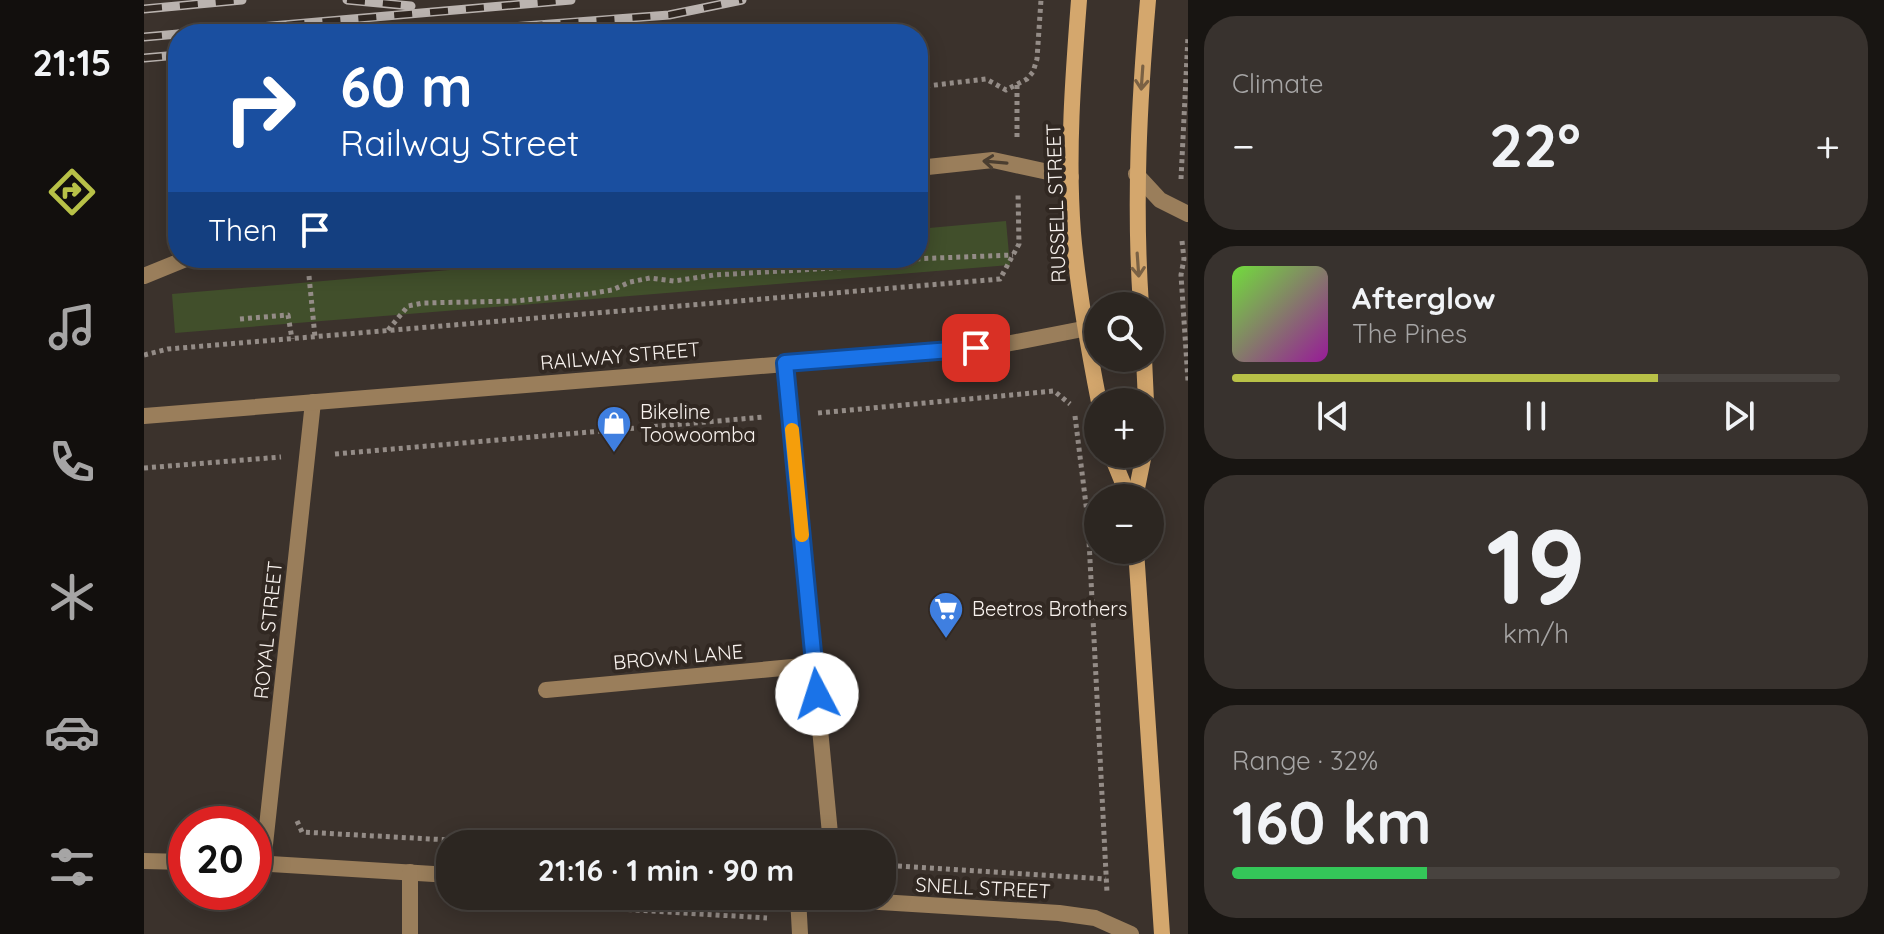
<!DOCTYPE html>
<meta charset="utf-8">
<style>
body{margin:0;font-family:Quicksand,sans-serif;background:#38322e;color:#f1f3f6;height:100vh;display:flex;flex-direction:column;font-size:30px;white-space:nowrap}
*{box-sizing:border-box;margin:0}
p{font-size:26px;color:#a6a5a5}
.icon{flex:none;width:44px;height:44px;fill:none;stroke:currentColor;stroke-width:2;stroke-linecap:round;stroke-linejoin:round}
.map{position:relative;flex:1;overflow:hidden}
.details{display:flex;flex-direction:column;gap:16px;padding:16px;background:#181512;width:696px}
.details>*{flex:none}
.hud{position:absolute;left:24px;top:24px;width:760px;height:244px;border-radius:32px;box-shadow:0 4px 20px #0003,0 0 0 2px #48433f;background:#1a4fa0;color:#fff;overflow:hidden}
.tools{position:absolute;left:940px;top:292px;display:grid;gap:16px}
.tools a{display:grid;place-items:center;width:80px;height:80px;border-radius:50%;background:#2c2621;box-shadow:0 4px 20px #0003,0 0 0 2px #48433f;font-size:40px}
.speed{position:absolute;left:24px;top:806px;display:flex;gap:16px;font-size:40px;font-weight:700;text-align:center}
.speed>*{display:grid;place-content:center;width:104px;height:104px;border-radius:50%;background:#2c2621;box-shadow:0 4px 20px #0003,0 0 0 2px #48433f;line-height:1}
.speed .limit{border:12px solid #d22;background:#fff;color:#111}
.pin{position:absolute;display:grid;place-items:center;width:68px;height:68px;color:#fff;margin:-34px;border-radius:16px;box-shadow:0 4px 12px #0006}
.me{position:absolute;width:88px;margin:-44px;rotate:355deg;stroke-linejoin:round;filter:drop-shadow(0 0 6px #0008)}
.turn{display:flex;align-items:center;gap:28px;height:168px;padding:0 40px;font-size:36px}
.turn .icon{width:104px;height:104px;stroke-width:2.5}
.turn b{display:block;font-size:56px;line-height:68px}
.then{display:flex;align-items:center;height:76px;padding:0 40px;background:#0003;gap:16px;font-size:30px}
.big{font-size:60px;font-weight:800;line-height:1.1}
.details .card{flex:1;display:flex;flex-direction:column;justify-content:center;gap:12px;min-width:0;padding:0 28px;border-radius:32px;background:#38322e}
.details .dial{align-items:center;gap:0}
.dial b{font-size:104px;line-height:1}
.song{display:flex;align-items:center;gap:24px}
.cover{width:96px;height:96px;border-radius:12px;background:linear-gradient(135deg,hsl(100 70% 55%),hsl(300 70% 35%))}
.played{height:8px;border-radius:4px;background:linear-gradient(90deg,#b8c147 70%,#48433f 70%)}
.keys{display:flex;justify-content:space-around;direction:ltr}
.heat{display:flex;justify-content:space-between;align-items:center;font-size:44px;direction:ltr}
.charge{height:12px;border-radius:6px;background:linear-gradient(90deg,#34c759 32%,#48433f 0)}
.trip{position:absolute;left:292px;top:830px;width:460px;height:80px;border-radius:32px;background:#2c2621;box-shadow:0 4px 20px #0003,0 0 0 2px #48433f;font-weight:800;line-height:80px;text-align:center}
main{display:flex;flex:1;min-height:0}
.menu{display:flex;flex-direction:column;width:144px;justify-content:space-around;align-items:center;background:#120f0d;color:#a6a5a5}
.menu .icon{width:56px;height:56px}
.menu .active{color:#b8c147}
.menu b{font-size:36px;color:#f1f3f6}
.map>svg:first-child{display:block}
</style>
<main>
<nav class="menu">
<b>21:15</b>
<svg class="icon active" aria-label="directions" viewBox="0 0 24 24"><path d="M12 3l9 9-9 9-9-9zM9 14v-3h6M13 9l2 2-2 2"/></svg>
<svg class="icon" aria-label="music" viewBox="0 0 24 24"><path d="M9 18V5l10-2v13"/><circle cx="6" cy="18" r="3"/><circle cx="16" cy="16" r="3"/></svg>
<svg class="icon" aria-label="phone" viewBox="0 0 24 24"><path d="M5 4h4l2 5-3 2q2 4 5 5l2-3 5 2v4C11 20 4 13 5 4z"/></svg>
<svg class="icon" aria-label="climate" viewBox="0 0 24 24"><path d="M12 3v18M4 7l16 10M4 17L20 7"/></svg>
<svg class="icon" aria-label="car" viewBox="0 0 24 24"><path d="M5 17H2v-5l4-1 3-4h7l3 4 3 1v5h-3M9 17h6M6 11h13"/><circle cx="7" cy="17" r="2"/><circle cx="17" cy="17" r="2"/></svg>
<svg class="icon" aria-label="filters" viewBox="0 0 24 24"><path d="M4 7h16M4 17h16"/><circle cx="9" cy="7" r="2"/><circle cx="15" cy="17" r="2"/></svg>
</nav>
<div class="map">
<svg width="1044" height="934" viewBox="0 0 1044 934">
<rect width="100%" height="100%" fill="#3b322c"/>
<path fill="#414f2b" d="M 862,221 L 866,265 L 31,333 L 28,294 L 443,258 L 774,258 L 774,229 Z"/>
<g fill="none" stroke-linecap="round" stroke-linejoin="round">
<g stroke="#948c87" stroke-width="5" stroke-dasharray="4 4" stroke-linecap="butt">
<path d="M 873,85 L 873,140"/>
<path d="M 774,87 L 842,79 L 862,90 L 883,79 L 889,72 L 893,59 L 897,0"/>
<path d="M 1037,179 L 1044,36"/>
<path d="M 1038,241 L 1040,259 L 1037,275 L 1044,381"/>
<path d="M 165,276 L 171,337"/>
<path d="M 96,319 L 144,315 L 148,339"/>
<path d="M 244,330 L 264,306 L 279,303 L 371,301 L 444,294 L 468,290 L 486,282 L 506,278 L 530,281 L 570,275 L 708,267 L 767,259 L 869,255"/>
<path d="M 0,355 L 24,349 L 856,279 L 875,244 L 874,194"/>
<path d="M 674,413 L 910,391 L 926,404"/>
<path d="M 931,416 L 944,521 L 963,893"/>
<path d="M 191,454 L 620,417"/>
<path d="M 0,468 L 137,457"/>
<path d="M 153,821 L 158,832 L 379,844"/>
<path d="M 738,865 L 962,879"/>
<path d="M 324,900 L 623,918"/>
</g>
<g stroke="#9a7e5b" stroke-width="16">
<path d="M 774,168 L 849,160 L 927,177"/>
<path d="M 0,276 L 44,258"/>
<path d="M 641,363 L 687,844"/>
<path d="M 402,690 L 670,665"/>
<path d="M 119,863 L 169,402"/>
<path d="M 654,897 L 656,934"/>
</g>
<g stroke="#9a7e5b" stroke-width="16">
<path d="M 992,174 L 1016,200 L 1044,214"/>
<path d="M 0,416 L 802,351 L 862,344 L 954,326"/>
<path d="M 0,861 L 42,862"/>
<path d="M 110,863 L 306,875"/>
<path d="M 266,872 L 266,934"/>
<path d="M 638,896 L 915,913 L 951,918 L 987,934"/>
</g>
<g stroke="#d4a76d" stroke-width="16">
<path d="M 935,0 C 929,77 923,155 929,233 C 934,290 944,346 955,402"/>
<path d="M 997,306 C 990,203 995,102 1004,0"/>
<path d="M 1000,358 L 1002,402"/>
<path d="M 967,454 L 985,498"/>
<path d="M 991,498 L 1000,454"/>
<path d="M 992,550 L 1018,934"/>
</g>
<g stroke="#bbb4b0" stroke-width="9">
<g id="rail">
<path d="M 203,0 L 267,6"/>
<path d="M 0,9 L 98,0"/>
<path d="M 35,34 L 427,0"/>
<path d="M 273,34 L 525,15 L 598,0"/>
<path d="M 0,37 L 34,34"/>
<path d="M 0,58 L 34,55"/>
</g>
</g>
<use href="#rail" stroke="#312822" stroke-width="6" stroke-dasharray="18" stroke-linecap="butt"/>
</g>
<defs><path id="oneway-shaft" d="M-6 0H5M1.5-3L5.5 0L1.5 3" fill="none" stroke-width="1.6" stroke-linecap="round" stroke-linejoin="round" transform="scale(2)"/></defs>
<g stroke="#7a6144">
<use href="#oneway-shaft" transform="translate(998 78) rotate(94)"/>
<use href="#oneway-shaft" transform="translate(994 265) rotate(86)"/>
</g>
<use stroke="#4b3e30" href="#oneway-shaft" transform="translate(851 162) rotate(-175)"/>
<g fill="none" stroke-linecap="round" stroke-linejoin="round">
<g stroke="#114b97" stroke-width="20">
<path id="route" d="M 673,694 L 641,363 L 832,348"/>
</g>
<use href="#route" stroke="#1a73e8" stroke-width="14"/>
<path stroke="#f59e0b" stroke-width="14" d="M 648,430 L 658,535"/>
</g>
<defs>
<g id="shop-pin" transform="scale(1.8)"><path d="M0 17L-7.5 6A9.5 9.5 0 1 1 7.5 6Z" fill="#3f7fe0" stroke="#312822"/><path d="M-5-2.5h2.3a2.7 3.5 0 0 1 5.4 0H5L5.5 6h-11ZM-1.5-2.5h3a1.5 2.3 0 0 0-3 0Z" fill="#fff"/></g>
<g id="supermarket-pin" transform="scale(1.8)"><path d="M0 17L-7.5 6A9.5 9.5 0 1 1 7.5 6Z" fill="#3f7fe0" stroke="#312822"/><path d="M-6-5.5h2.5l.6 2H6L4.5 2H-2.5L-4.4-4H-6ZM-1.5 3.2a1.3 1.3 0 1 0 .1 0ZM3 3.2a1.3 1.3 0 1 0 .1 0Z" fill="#fff"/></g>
</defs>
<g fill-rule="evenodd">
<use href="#shop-pin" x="470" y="423"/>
<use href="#supermarket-pin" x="802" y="609"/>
</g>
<g text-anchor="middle" stroke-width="8" stroke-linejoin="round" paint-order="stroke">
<g font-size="20" fill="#f8f2ee" stroke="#312822">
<text transform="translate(912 203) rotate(-92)" y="7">RUSSELL STREET</text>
<text transform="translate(476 356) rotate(-5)" y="7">RAILWAY STREET</text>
<text transform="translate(124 630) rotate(-84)" y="7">ROYAL STREET</text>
<text transform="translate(534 657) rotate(-5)" y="7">BROWN LANE</text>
<text transform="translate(839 888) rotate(3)" y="7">SNELL STREET</text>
</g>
<g font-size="20" fill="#f8f2ee" stroke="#312822" text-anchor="start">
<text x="496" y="419">Bikeline<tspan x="496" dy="23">Toowoomba</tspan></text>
<text x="828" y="616">Beetros Brothers</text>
</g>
</g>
</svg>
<div class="tools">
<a><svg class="icon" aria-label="search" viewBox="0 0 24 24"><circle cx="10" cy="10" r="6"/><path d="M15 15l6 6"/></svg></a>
<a>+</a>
<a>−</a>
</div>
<div class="speed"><div class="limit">20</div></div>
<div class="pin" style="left:832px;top:348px;background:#d93025"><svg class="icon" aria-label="arrive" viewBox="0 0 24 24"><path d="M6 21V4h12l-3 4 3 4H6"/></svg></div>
<svg class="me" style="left:673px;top:694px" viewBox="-20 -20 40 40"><circle r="19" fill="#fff"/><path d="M0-13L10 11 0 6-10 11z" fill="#1a73e8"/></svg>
<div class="trip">21:16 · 1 min · 90 m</div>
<div class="hud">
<div class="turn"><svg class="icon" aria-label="right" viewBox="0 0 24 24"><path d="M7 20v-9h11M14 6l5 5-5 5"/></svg><div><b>60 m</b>Railway Street</div></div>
<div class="then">Then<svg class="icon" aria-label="arrive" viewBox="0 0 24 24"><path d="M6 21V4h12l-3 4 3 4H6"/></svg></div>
</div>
</div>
<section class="details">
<div class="card"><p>Climate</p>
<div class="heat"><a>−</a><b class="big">22°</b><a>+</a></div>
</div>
<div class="card">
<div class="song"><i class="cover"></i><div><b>Afterglow</b><p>The Pines</p></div></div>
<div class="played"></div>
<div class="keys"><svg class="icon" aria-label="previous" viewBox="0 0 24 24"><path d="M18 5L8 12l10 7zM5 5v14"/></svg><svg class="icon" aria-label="pause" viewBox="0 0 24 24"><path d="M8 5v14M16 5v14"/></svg><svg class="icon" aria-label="next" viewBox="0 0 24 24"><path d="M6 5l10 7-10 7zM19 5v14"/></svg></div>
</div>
<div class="card dial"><b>19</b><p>km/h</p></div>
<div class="card"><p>Range · 32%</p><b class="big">160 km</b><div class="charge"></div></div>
</section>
</main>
